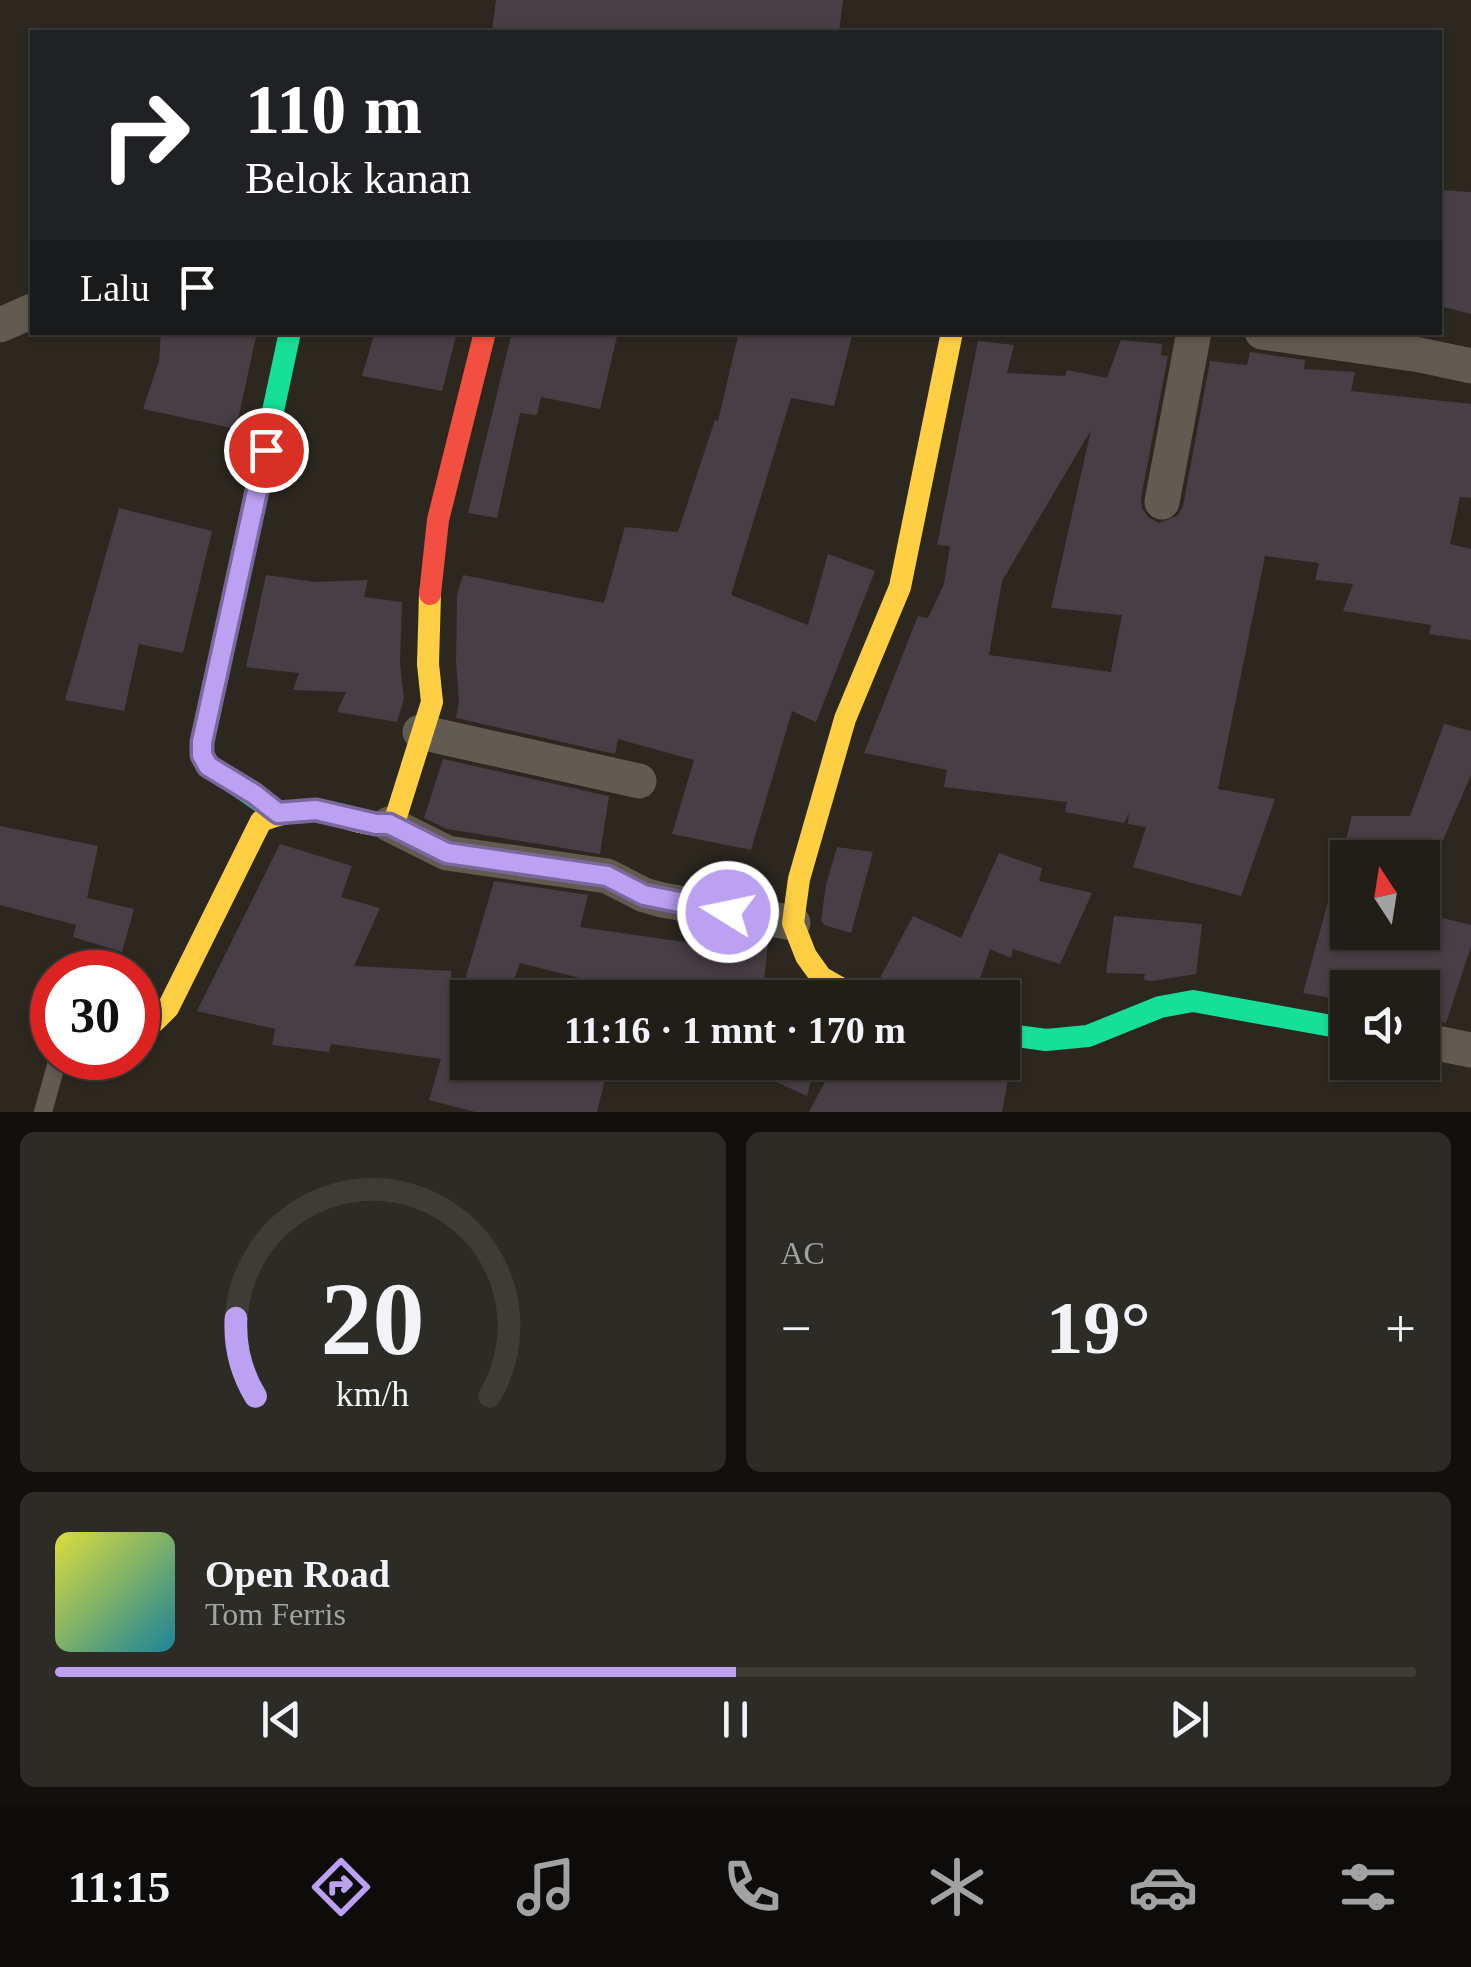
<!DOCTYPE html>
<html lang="id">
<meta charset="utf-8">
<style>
body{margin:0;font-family:Georgia,serif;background:#2d2b25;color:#f1f3f6;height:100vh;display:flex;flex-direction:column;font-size:38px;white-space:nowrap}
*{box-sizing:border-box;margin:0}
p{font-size:32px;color:#a2a2a2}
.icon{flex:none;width:55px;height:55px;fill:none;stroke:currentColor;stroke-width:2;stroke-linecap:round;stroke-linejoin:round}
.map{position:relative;height:1112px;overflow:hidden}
.drawer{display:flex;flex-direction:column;gap:20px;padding:20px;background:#12100d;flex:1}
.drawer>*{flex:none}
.banner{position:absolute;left:30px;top:30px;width:1412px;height:305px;border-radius:0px;box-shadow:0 2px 8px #0004,0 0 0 2px #3e3c37;background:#202124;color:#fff;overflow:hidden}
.needle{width:65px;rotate:348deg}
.buttons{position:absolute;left:1330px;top:840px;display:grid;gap:20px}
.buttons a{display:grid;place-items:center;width:110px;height:110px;border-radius:0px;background:#211e18;box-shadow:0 2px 8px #0004,0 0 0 2px #3e3c37;font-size:50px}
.speed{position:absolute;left:30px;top:950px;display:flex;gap:20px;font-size:50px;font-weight:700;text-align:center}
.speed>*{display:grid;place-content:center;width:130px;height:130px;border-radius:50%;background:#211e18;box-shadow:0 2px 8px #0004,0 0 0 2px #3e3c37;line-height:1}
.speed .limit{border:15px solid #d22;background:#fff;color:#111}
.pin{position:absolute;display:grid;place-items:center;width:85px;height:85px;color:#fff;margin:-42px;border:5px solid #fff;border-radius:50%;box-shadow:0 2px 10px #0007}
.me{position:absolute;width:110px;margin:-55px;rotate:280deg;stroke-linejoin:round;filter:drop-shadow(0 0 8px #0008)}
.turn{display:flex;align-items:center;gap:35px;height:210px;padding:0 50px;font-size:45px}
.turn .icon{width:130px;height:130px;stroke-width:2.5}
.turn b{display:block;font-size:70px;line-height:85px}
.then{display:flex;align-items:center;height:95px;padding:0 50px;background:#0003;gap:20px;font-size:38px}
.big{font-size:75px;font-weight:800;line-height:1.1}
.drawer .widget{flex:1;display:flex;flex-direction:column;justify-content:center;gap:15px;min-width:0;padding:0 35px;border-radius:15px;background:#2d2b25}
.drawer .dial{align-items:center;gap:0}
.dial svg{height:260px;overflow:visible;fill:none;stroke:#3e3c37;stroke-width:7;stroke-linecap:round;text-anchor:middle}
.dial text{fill:#f1f3f6;stroke:none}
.song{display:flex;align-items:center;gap:30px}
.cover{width:120px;height:120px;border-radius:15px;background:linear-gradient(135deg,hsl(60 70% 55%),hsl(190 70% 35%))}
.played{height:10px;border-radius:5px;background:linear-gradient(90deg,#bca0f2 50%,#3e3c37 50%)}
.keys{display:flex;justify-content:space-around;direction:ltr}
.heat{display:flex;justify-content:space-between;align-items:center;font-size:55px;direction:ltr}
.drawer .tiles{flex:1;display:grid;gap:20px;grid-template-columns:1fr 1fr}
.widget:last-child{grid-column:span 2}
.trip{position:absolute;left:450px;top:980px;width:570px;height:100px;border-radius:0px;background:#211e18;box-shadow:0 2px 8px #0004,0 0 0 2px #3e3c37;font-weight:800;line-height:100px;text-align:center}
.tab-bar{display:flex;height:160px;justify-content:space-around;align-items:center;background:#0d0c0a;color:#a2a2a2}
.tab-bar .icon{width:70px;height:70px}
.tab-bar .active{color:#bca0f2}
.tab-bar b{font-size:45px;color:#f1f3f6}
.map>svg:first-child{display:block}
</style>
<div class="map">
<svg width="1471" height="1112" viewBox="0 0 1471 1112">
<rect width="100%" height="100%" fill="#2c2820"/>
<g fill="#483e45" fill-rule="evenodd">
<path d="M 496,0 L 843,0 L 839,32 L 492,32 Z"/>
<path d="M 1440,190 L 1471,192 L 1471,314 L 1440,306 Z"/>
<path d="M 161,332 L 257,332 L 236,429 L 143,409 L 159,361 Z"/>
<path d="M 375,332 L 457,332 L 442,391 L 362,376 Z"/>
<path d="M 512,332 L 618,332 L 600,409 L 541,397 L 537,415 L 520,413 L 497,518 L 468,513 Z"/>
<path d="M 739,332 L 853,332 L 834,406 L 791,398 L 731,595 L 808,625 L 828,554 L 875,571 L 816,722 L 792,711 L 751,850 L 672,834 L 694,760 L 618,739 L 615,754 L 456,718 L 459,700 L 456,663 L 457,595 L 463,575 L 604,603 L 625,527 L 678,532 L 715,420 L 718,421 Z"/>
<path d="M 1121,340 L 1162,344 L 1161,355 L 1168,356 L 1141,498 L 1142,508 L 1148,517 L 1159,523 L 1177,516 L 1183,506 L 1210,361 L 1247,365 L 1250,352 L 1305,360 L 1304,369 L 1355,372 L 1351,391 L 1471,404 L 1471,498 L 1460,497 L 1450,544 L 1471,549 L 1471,640 L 1429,634 L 1431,625 L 1343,611 L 1353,584 L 1315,580 L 1319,563 L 1265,556 L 1218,789 L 1275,799 L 1241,896 L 1133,867 L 1146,827 L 1128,824 L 1129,813 L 1124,823 L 1065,812 L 1067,802 L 944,787 L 947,770 L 864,753 L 918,616 L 928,618 L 944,584 L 950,546 L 937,545 L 978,341 L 1014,345 L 1007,373 L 1065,376 L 1067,370 L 1107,378 ZM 1091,430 L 1051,608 L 1122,615 L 1111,672 L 989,655 L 1002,581 Z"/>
<path d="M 119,508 L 212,531 L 183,653 L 139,644 L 124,711 L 65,700 Z"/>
<path d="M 266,575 L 315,582 L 368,580 L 364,597 L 402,602 L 400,664 L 404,699 L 397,722 L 337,712 L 346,692 L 293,690 L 299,673 L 246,667 Z"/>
<path d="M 1444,724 L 1471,731 L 1471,775 L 1443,840 L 1439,838 L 1432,858 L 1341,858 L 1352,816 L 1410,816 Z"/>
<path d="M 443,759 L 609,796 L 600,854 L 447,829 L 424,818 Z"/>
<path d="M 0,826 L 98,846 L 87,898 L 134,909 L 122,952 L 73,937 L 76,925 L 0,905 Z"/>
<path d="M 280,844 L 352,866 L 341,897 L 380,908 L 354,966 L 451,971 L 453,1021 L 494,881 L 588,895 L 580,927 L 691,943 L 694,933 L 768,944 L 762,998 L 616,998 L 578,988 L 580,978 L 520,963 L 507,998 L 468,998 L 468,1062 L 609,1062 L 597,1112 L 475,1112 L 429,1100 L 441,1059 L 331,1044 L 329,1052 L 272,1045 L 275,1029 L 197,1011 Z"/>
<path d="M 837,847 L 873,852 L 851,933 L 824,925 L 821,920 L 826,885 Z"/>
<path d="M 999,853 L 1042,868 L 1039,881 L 1092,893 L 1060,964 L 1013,949 L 1011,958 L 990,949 L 973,998 L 885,998 L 879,980 L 913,916 L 961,938 Z"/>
<path d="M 1339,862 L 1348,863 L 1348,932 L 1422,932 L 1422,913 L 1471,925 L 1471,946 L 1446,1023 L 1422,1019 L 1422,988 L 1348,988 L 1348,1001 L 1303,993 Z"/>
<path d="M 1114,916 L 1202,924 L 1196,974 L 1152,981 L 1144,980 L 1145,974 L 1106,973 Z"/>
<path d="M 732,1062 L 816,1062 L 807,1096 Z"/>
<path d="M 835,1062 L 1007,1062 L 1011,1063 L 1002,1112 L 809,1112 Z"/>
</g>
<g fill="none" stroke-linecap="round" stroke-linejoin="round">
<path stroke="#615b51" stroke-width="18" d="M 43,1112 L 58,1058"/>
<g stroke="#615b51" stroke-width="35">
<path d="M 0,325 L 32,311"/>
<path d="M 1262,332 L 1420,355 L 1471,366"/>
<path d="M 1162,502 L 1194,332"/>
<path d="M 420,732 L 639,781"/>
<path d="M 389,824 L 447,853 L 607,876 L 644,895 L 662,900 L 793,923"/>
<path d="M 1422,1040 L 1471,1050"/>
</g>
<g stroke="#16e098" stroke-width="22">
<path d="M 277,813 L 208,765 L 202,755 L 202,742 L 290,332"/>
<path d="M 1002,1034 L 1046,1040 L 1088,1036 L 1160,1007 L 1193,1001 L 1348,1029"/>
</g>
<g stroke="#ffcf43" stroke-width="22">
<path d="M 858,998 L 821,977 L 806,956 L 793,923 L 799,879 L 845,719 L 900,587 L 952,332"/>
<path d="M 155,1021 L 168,1008 L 261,821 C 279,814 297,809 316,811 C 344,814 368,832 395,820 L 432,702 L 428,664 L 430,594"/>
</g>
<path stroke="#f24e42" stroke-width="22" d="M 430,594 L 438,520 L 485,332"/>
</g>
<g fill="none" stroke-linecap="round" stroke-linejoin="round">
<g stroke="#7a689d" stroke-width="25">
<path id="route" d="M 266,450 L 202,742 L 202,755 L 208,766 L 254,794 L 278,813 L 316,810 L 376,824 L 389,824 L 447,853 L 607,876 L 644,895 L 728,912"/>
</g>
<use href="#route" stroke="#bca0f2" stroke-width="18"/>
</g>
</svg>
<div class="buttons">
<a><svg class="needle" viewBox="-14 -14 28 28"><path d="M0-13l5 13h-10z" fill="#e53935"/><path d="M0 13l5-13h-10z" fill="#a2a2a2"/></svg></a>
<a><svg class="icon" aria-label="sound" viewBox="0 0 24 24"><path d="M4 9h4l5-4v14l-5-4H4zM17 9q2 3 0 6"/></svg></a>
</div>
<div class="speed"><div class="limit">30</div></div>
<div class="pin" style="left:266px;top:450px;background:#d93025"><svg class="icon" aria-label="arrive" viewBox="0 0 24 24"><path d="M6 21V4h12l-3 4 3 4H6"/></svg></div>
<svg class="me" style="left:728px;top:912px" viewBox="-20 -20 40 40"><circle r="17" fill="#bca0f2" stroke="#fff" stroke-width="3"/><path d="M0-11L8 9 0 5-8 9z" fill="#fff"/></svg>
<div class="trip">11:16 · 1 mnt · 170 m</div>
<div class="banner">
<div class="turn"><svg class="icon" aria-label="right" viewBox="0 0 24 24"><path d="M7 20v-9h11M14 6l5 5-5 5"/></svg><div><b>110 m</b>Belok kanan</div></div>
<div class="then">Lalu<svg class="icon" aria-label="arrive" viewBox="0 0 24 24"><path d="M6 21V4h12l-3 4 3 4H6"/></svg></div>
</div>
</div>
<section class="drawer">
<div class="tiles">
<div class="widget dial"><svg viewBox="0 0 100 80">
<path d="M14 69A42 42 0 1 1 86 69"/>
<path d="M14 69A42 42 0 0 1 8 45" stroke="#bca0f2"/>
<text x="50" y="56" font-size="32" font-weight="700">20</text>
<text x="50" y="72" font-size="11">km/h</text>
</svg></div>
<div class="widget"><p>AC</p>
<div class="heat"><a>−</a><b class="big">19°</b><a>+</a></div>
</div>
<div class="widget">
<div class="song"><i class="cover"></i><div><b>Open Road</b><p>Tom Ferris</p></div></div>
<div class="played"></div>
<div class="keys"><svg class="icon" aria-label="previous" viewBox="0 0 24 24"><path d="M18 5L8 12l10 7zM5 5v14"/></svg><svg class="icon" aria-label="pause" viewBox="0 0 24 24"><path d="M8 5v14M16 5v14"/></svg><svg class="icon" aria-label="next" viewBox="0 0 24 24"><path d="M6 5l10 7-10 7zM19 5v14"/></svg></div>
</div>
</div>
</section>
<nav class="tab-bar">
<b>11:15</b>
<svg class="icon active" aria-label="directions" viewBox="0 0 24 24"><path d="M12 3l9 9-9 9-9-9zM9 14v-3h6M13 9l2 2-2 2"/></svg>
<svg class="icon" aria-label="music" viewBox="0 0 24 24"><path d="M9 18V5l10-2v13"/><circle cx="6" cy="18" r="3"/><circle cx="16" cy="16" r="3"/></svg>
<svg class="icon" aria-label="phone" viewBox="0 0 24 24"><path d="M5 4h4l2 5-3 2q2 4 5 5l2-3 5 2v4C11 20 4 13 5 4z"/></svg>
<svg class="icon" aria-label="climate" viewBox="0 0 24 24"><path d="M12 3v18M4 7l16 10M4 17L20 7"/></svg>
<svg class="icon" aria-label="car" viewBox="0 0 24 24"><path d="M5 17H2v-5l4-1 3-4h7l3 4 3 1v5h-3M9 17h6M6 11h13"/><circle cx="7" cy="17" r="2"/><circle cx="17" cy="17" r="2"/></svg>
<svg class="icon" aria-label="filters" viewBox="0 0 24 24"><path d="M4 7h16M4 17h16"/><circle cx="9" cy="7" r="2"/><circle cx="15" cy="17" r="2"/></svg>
</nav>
